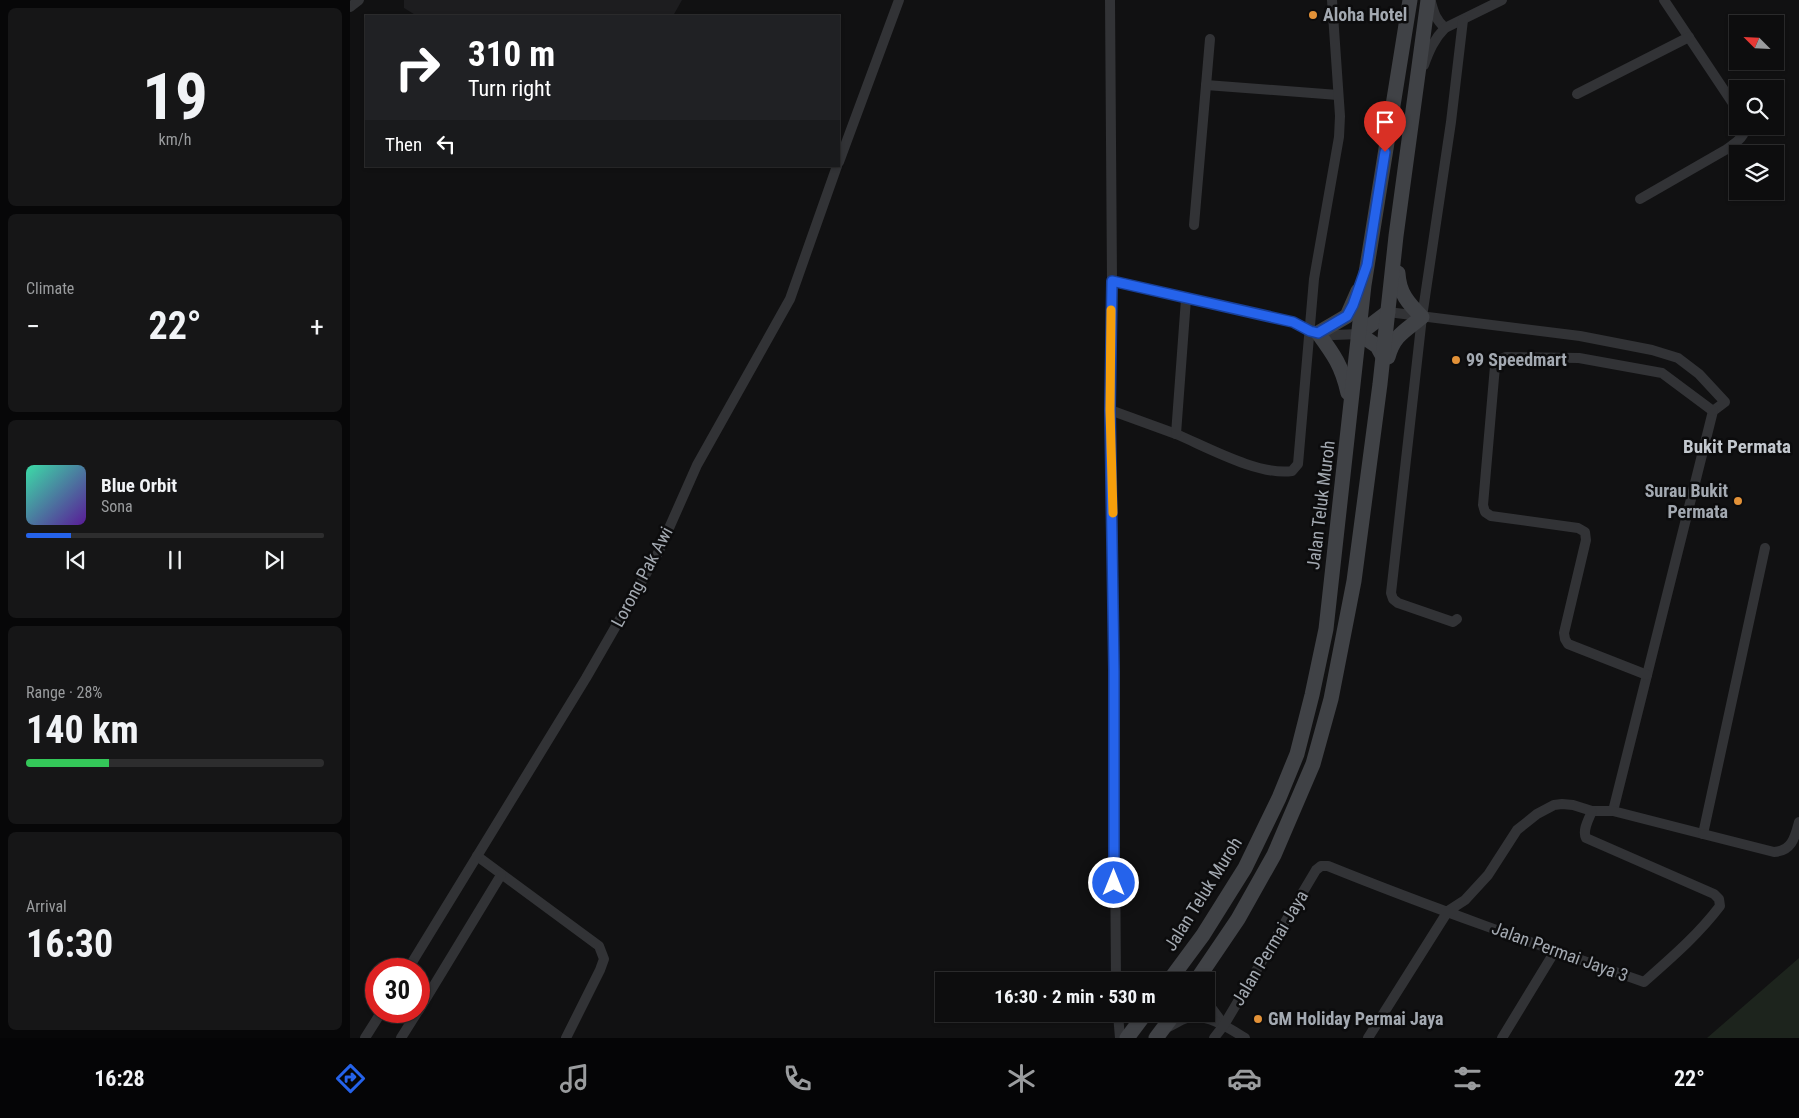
<!DOCTYPE html>
<meta charset="utf-8">
<style>
body{margin:0;font-family:"Roboto Condensed",sans-serif;background:#161617;color:#f1f3f6;height:100vh;display:flex;flex-direction:column;font-size:19px;white-space:nowrap}
*{box-sizing:border-box;margin:0}
p{font-size:16px;color:#9a9c9e}
.icon{flex:none;width:28px;height:28px;fill:none;stroke:currentColor;stroke-width:2;stroke-linecap:round;stroke-linejoin:round}
.map{position:relative;flex:1;overflow:hidden}
.panel{display:flex;flex-direction:column;gap:8px;padding:8px;background:#070708;width:350px}
.panel>*{flex:none}
.top-card{position:absolute;left:15px;top:15px;width:475px;height:152px;border-radius:0px;box-shadow:0 1px 4px #0004,0 0 0 1px #2d2d2e;background:#202124;color:#fff;overflow:hidden}
.needle{width:32px;rotate:294deg}
.controls{position:absolute;left:1379px;top:15px;display:grid;gap:10px}
.controls a{display:grid;place-items:center;width:55px;height:55px;border-radius:0px;background:#0d0d0e;box-shadow:0 1px 4px #0004,0 0 0 1px #2d2d2e;font-size:25px}
.speed{position:absolute;left:15px;top:958px;display:flex;gap:10px;font-size:25px;font-weight:700;text-align:center}
.speed>*{display:grid;place-content:center;width:65px;height:65px;border-radius:50%;background:#0d0d0e;box-shadow:0 1px 4px #0004,0 0 0 1px #2d2d2e;line-height:1}
.speed .limit{border:8px solid #d22;background:#fff;color:#111}
.pin{position:absolute;display:grid;place-items:center;width:42px;height:42px;color:#fff;margin:-51px -21px;border-radius:50% 50% 50% 0;rotate:-45deg;box-shadow:0 0 5px #0007}
.pin .icon{rotate:45deg}
.me{position:absolute;width:55px;margin:-28px;rotate:0deg;stroke-linejoin:round;filter:drop-shadow(0 0 4px #0008)}
.turn{display:flex;align-items:center;gap:18px;height:105px;padding:0 20px;font-size:22px}
.turn .icon{width:65px;height:65px;stroke-width:2.5}
.turn b{display:block;font-size:35px;line-height:42px}
.then{display:flex;align-items:center;height:48px;padding:0 20px;background:#0003;gap:10px;font-size:19px}
.big{font-size:38px;font-weight:700;line-height:1.1}
.panel .card{flex:1;display:flex;flex-direction:column;justify-content:center;gap:8px;min-width:0;padding:0 18px;border-radius:8px;background:#161617}
.panel .dial{align-items:center;gap:0}
.dial b{font-size:65px;line-height:1}
.song{display:flex;align-items:center;gap:15px}
.cover{width:60px;height:60px;border-radius:8px;background:linear-gradient(135deg,hsl(160 70% 55%),hsl(270 70% 35%))}
.played{height:5px;border-radius:2px;background:linear-gradient(90deg,#2563eb 15%,#2d2d2e 15%)}
.keys{display:flex;justify-content:space-around;direction:ltr}
.heat{display:flex;justify-content:space-between;align-items:center;font-size:28px;direction:ltr}
.charge{height:8px;border-radius:4px;background:linear-gradient(90deg,#34c759 28%,#2d2d2e 0)}
.trip{position:absolute;left:585px;top:972px;width:280px;height:50px;border-radius:0px;background:#0d0d0e;box-shadow:0 1px 4px #0004,0 0 0 1px #2d2d2e;font-weight:700;line-height:50px;text-align:center}
.tabs{display:flex;height:80px;justify-content:space-around;align-items:center;background:#050506;color:#9a9c9e}
.tabs .icon{width:35px;height:35px}
.tabs .current{color:#2563eb}
.tabs b{font-size:22px;color:#f1f3f6}
main{display:flex;flex:1;min-height:0}
.map>svg:first-child{display:block}
</style>
<main>
<section class="panel">
<div class="card dial"><b>19</b><p>km/h</p></div>
<div class="card"><p>Climate</p>
<div class="heat"><a>−</a><b class="big">22°</b><a>+</a></div>
</div>
<div class="card">
<div class="song"><i class="cover"></i><div><b>Blue Orbit</b><p>Sona</p></div></div>
<div class="played"></div>
<div class="keys"><svg class="icon" aria-label="previous" viewBox="0 0 24 24"><path d="M18 5L8 12l10 7zM5 5v14"/></svg><svg class="icon" aria-label="pause" viewBox="0 0 24 24"><path d="M8 5v14M16 5v14"/></svg><svg class="icon" aria-label="next" viewBox="0 0 24 24"><path d="M6 5l10 7-10 7zM19 5v14"/></svg></div>
</div>
<div class="card"><p>Range · 28%</p><b class="big">140 km</b><div class="charge"></div></div>
<div class="card"><p>Arrival</p><b class="big">16:30</b></div>
</section>
<div class="map">
<svg width="1449" height="1038" viewBox="0 0 1449 1038">
<rect width="100%" height="100%" fill="#111112"/>
<path fill="#1d1d1f" d="M 54,0 L 332,0 L 323,16 L 67,16 L 54,8 Z"/>
<path fill="#1d241d" d="M 1449,958 L 1449,1038 L 1357,1038 Z"/>
<g fill="none" stroke-linecap="round" stroke-linejoin="round">
<g stroke="#323336" stroke-width="10">
<path d="M 760,0 L 762,281 L 760,410 L 763,573 L 766,981"/>
<path d="M 1314,0 L 1388,111"/>
<path d="M 1081,2 C 1084,13 1086,20 1095,28"/>
<path d="M 0,7 L 9,0"/>
<path d="M 1074,65 C 1079,51 1084,39 1095,28 L 1152,0"/>
<path d="M 856,85 L 988,95"/>
<path d="M 1227,94 L 1339,37"/>
<path d="M 489,162 L 549,0"/>
<path d="M 1290,199 L 1377,149 C 1385,143 1396,137 1395,126"/>
<path d="M 844,225 L 860,39"/>
<path d="M 762,281 L 943,322 L 960,331 L 984,335 L 1009,334"/>
<path d="M 1038,312 L 1230,336 L 1302,350 L 1328,358 L 1349,374 L 1375,402 L 1363,411 L 1263,811"/>
<path d="M 760,410 C 782,418 804,426 826,434 C 857,447 909,476 942,471 L 948,464 L 964,279 L 989,137 L 990,116 L 982,0"/>
<path d="M 826,434 L 836,299"/>
<path d="M 1107,619 L 1103,622 L 1048,603 L 1043,599 L 1041,593 L 1072,317 L 1101,122 L 1113,20"/>
<path d="M 1297,675 L 1218,644 L 1215,639 L 1214,633 L 1236,540 L 1235,532 L 1228,528 L 1141,516 L 1135,512 L 1133,505 L 1145,366 L 1148,360 L 1156,357 L 1229,358 L 1312,373 L 1363,411"/>
<path d="M 1242,811 L 1263,811 L 1353,834 L 1415,548"/>
<path d="M 1353,834 L 1424,852 C 1442,851 1445,837 1449,822"/>
<path d="M 127,856 L 249,946 L 254,959 L 250,970 L 216,1038"/>
<path d="M 58,969 L 236,678 L 308,553 L 347,465 L 440,299 L 487,166"/>
<path d="M 856,990 L 860,1006 L 874,1025"/>
<path d="M 69,1010 L 151,875"/>
<path d="M 768,1014 L 770,1038"/>
<path d="M 816,1028 C 823,1025 830,1020 837,1018 C 857,1013 879,1028 895,1038"/>
<path d="M 15,1038 L 32,1011"/>
<path d="M 51,1038 L 68,1011"/>
<path d="M 864,1038 L 874,1025 L 966,870 L 971,866 L 978,866 C 1082,908 1188,945 1294,982 C 1321,958 1348,935 1370,906 L 1369,899 L 1364,894 L 1236,838 C 1232,830 1239,819 1242,811 L 1223,805 L 1212,804 L 1204,805 L 1187,814 L 1167,830 L 1138,875 L 1115,900 L 1098,911 L 1018,1038"/>
<path d="M 1152,1038 L 1205,951"/>
</g>
<g stroke="#404246" stroke-width="15">
<path d="M 1009,334 L 1038,312"/>
<path d="M 1009,334 L 1027,346 L 1033,357"/>
<path d="M 1038,357 C 1044,335 1055,331 1072,317 C 1058,303 1049,293 1048,273"/>
<path d="M 998,393 C 992,366 984,355 968,333 L 997,316 L 1008,291"/>
<path d="M 819,981 L 853,935 L 895,868 L 929,798 L 947,754 L 962,695 L 976,629 L 1014,285 L 1060,0"/>
<path d="M 846,981 L 888,919 L 924,855 L 963,764 L 981,699 L 1004,581 L 1030,384 L 1046,236 L 1078,0"/>
<path d="M 777,1038 L 795,1014"/>
<path d="M 806,1038 L 824,1014"/>
</g>
</g>
<g fill="none" stroke-linecap="round" stroke-linejoin="round">
<g stroke="#184099" stroke-width="12">
<path id="route" d="M 764,883 L 764,671 L 760,410 L 762,281 L 943,322 L 960,331 L 968,333 L 997,316 L 1003,305 L 1017,265 L 1035,152"/>
</g>
<use href="#route" stroke="#2563eb" stroke-width="9"/>
<path stroke="#f59e0b" stroke-width="9" d="M 761,310 L 760,410 L 763,513"/>
</g>
<g fill="#e39238" stroke="#0c0c0d" stroke-width="2">
<circle cx="963" cy="15" r="5"/>
<circle cx="1106" cy="360" r="5"/>
<circle cx="1388" cy="501" r="5"/>
<circle cx="908" cy="1019" r="5"/>
</g>
<g text-anchor="middle" stroke-width="5" stroke-linejoin="round" paint-order="stroke">
<g font-size="18" font-weight="bold" fill="#a3a9b1" stroke="#0c0c0d" text-anchor="start">
<text x="973" y="21">Aloha Hotel</text>
<text x="1116" y="366">99 Speedmart</text>
<text x="1378" y="497" text-anchor="end">Surau Bukit<tspan x="1378" dy="21">Permata</tspan></text>
<text x="918" y="1025">GM Holiday Permai Jaya</text>
</g>
<g font-size="18" fill="#a3a9b1" stroke="#0c0c0d">
<text transform="translate(971 505) rotate(-83)" y="6">Jalan Teluk Muroh</text>
<text transform="translate(292 577) rotate(-62)" y="6">Lorong Pak Awi</text>
<text transform="translate(853 894) rotate(-58)" y="6">Jalan Teluk Muroh</text>
<text transform="translate(920 948) rotate(-59)" y="6">Jalan Permai Jaya</text>
<text transform="translate(1210 952) rotate(20)" y="6">Jalan Permai Jaya 3</text>
</g>
<g font-size="19" font-weight="bold" fill="#c3c8ce" stroke="#0c0c0d">
<text x="1387" y="453">Bukit Permata</text>
</g>
</g>
</svg>
<div class="controls">
<a><svg class="needle" viewBox="-14 -14 28 28"><path d="M0-13l5 13h-10z" fill="#e53935"/><path d="M0 13l5-13h-10z" fill="#9a9c9e"/></svg></a>
<a><svg class="icon" aria-label="search" viewBox="0 0 24 24"><circle cx="10" cy="10" r="6"/><path d="M15 15l6 6"/></svg></a>
<a><svg class="icon" aria-label="layers" viewBox="0 0 24 24"><path d="M12 4l9 5-9 5-9-5zM3 14l9 5 9-5"/></svg></a>
</div>
<div class="speed"><div class="limit">30</div></div>
<div class="pin" style="left:1035px;top:152px;background:#d93025"><svg class="icon" aria-label="arrive" viewBox="0 0 24 24"><path d="M6 21V4h12l-3 4 3 4H6"/></svg></div>
<svg class="me" style="left:764px;top:883px" viewBox="-20 -20 40 40"><circle r="17" fill="#2563eb" stroke="#fff" stroke-width="3"/><path d="M0-11L8 9 0 5-8 9z" fill="#fff"/></svg>
<div class="trip">16:30 · 2 min · 530 m</div>
<div class="top-card">
<div class="turn"><svg class="icon" aria-label="right" viewBox="0 0 24 24"><path d="M7 20v-9h11M14 6l5 5-5 5"/></svg><div><b>310 m</b>Turn right</div></div>
<div class="then">Then<svg class="icon" aria-label="left" viewBox="0 0 24 24"><path d="M17 20v-9H6M10 6l-5 5 5 5"/></svg></div>
</div>
</div>
</main>
<nav class="tabs">
<b>16:28</b>
<svg class="icon current" aria-label="directions" viewBox="0 0 24 24"><path d="M12 3l9 9-9 9-9-9zM9 14v-3h6M13 9l2 2-2 2"/></svg>
<svg class="icon" aria-label="music" viewBox="0 0 24 24"><path d="M9 18V5l10-2v13"/><circle cx="6" cy="18" r="3"/><circle cx="16" cy="16" r="3"/></svg>
<svg class="icon" aria-label="phone" viewBox="0 0 24 24"><path d="M5 4h4l2 5-3 2q2 4 5 5l2-3 5 2v4C11 20 4 13 5 4z"/></svg>
<svg class="icon" aria-label="climate" viewBox="0 0 24 24"><path d="M12 3v18M4 7l16 10M4 17L20 7"/></svg>
<svg class="icon" aria-label="car" viewBox="0 0 24 24"><path d="M5 17H2v-5l4-1 3-4h7l3 4 3 1v5h-3M9 17h6M6 11h13"/><circle cx="7" cy="17" r="2"/><circle cx="17" cy="17" r="2"/></svg>
<svg class="icon" aria-label="filters" viewBox="0 0 24 24"><path d="M4 7h16M4 17h16"/><circle cx="9" cy="7" r="2"/><circle cx="15" cy="17" r="2"/></svg>
<b>22°</b>
</nav>
